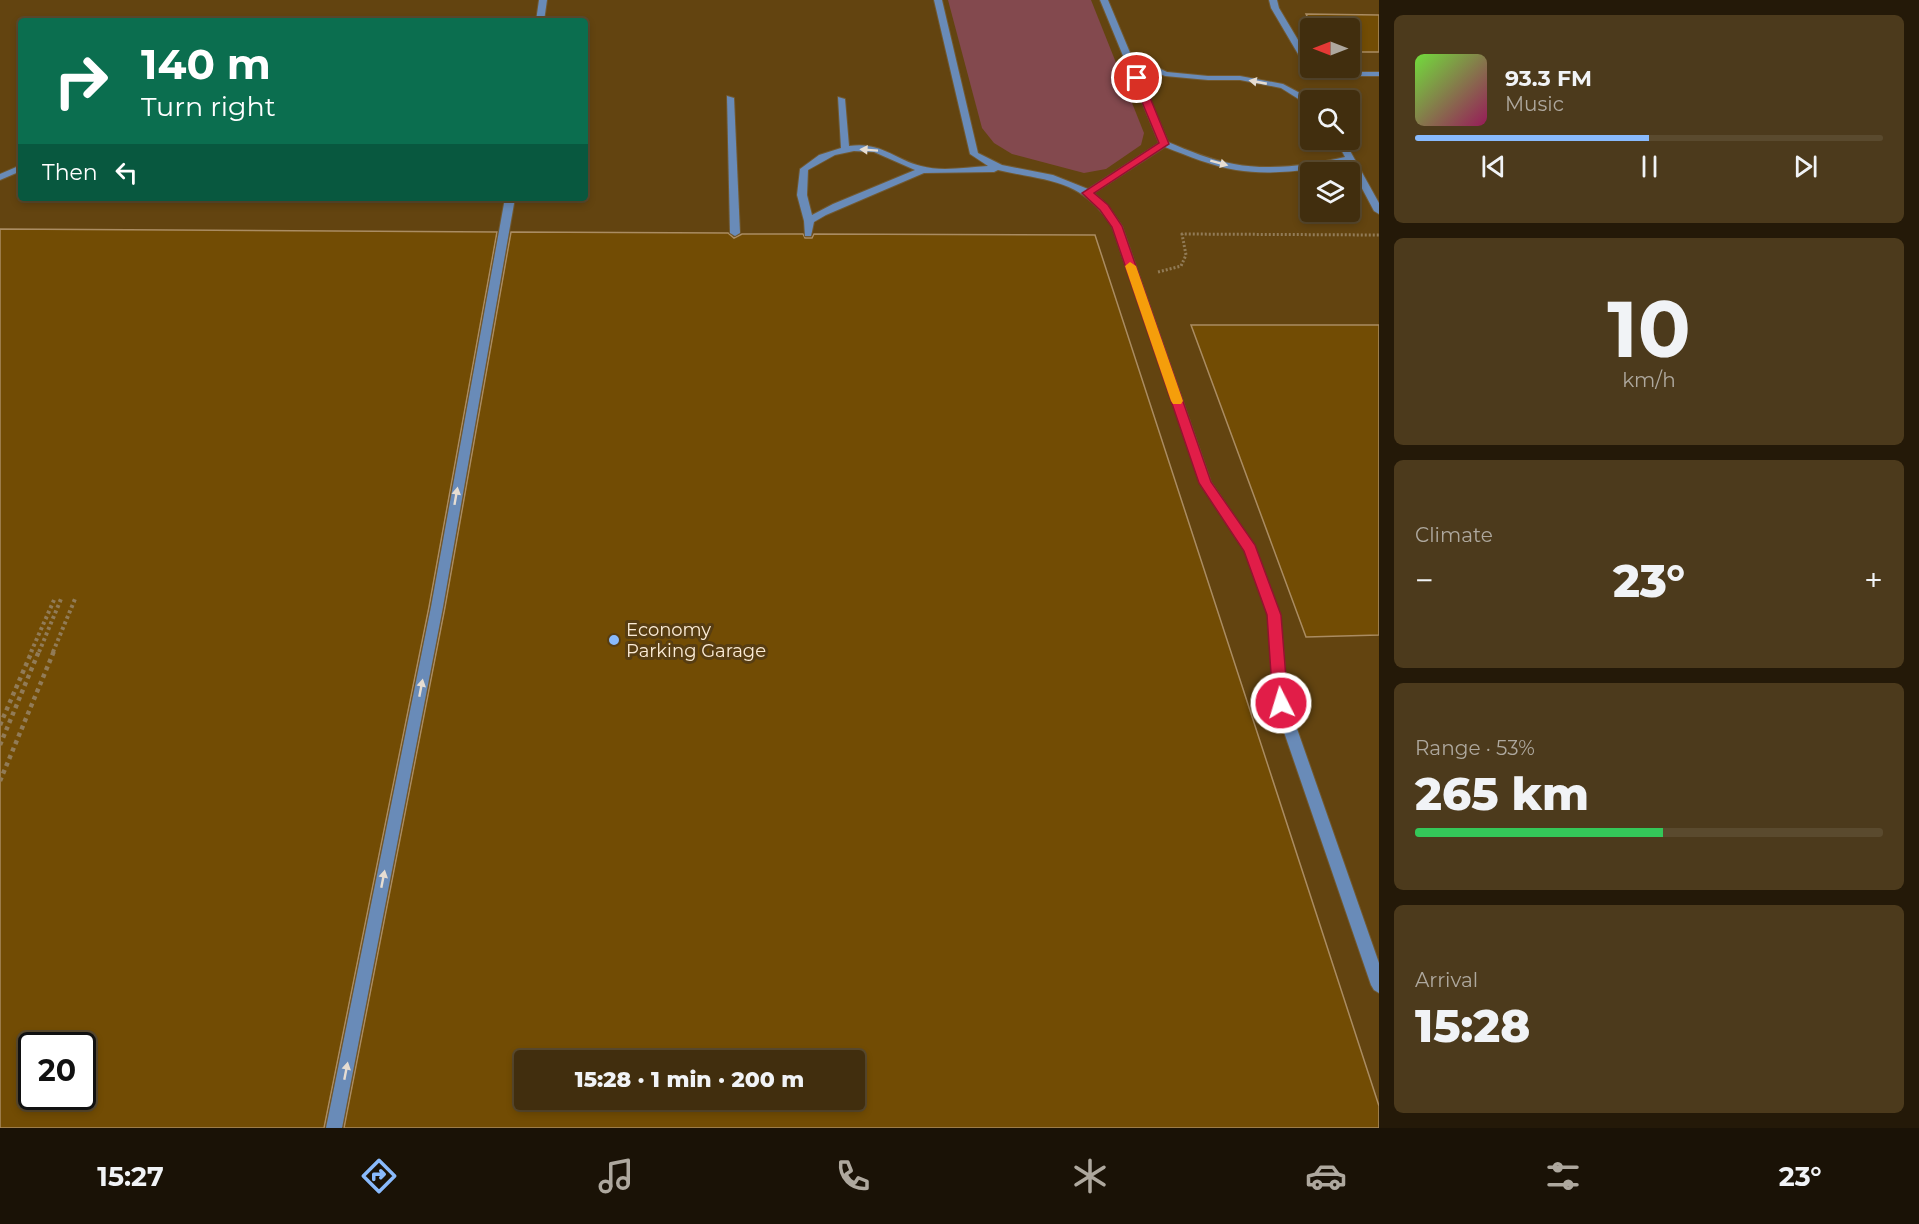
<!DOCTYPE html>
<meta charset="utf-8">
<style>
body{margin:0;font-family:Montserrat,sans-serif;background:#4c3a1c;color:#f1f3f6;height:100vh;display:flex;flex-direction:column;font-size:22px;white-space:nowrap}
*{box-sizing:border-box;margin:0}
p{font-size:20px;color:#aea89e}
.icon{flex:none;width:33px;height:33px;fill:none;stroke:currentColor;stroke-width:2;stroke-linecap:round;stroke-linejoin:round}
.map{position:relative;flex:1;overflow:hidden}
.panel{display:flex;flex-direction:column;gap:15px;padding:15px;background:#241908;width:540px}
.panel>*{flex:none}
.hud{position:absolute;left:18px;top:18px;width:570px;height:183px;border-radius:6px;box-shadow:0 3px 9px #0003,0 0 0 2px #5a4a2e;background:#0b6e4f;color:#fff;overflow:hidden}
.needle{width:39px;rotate:270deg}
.tools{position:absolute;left:1300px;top:18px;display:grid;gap:12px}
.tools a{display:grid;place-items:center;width:60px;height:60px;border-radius:6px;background:#412e0e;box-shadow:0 3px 9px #0003,0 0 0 2px #5a4a2e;font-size:30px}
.speed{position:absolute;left:18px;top:1032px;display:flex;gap:12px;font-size:30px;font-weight:700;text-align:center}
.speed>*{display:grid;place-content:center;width:78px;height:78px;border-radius:50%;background:#412e0e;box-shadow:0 3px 9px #0003,0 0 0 2px #5a4a2e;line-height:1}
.speed .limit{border:3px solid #111;border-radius:9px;background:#fff;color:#111}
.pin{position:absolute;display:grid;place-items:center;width:51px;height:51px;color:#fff;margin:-26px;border:3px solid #fff;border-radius:50%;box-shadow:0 2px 6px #0007}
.me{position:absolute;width:66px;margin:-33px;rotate:355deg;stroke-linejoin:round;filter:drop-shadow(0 0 4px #0008)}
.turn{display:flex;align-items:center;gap:21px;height:126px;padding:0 24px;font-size:27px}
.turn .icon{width:78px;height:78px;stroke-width:2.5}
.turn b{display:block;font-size:42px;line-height:51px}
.then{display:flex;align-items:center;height:57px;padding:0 24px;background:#0003;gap:12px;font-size:22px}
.big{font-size:45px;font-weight:800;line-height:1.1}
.panel .card{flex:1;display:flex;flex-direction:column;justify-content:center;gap:9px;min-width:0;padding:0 21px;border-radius:9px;background:#4c3a1c}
.panel .dial{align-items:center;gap:0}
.dial b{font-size:78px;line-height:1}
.song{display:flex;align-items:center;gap:18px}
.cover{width:72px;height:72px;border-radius:9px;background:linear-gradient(135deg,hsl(100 70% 55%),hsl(330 70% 35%))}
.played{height:6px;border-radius:3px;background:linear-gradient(90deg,#89bafc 50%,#5a4a2e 50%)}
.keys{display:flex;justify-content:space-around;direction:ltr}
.heat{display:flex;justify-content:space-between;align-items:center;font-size:33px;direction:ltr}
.charge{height:9px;border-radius:4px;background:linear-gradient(90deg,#34c759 53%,#5a4a2e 0)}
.trip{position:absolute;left:514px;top:1050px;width:351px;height:60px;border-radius:6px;background:#412e0e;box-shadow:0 3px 9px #0003,0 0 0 2px #5a4a2e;font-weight:800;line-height:60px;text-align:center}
.menu{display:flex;height:96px;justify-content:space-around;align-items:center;background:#1a1206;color:#aea89e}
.menu .icon{width:42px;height:42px}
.menu .active{color:#89bafc}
.menu b{font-size:27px;color:#f1f3f6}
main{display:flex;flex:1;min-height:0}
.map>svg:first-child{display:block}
</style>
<main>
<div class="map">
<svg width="1379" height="1128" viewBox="0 0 1379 1128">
<rect width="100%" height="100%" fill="#573d12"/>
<path fill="#634410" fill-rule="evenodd" d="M 0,0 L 1379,0 L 1379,1128 L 0,1128 ZM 21,21 L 585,21 L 585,198 L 21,198 ZM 1311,28 L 1350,28 L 1350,68 L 1311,68 ZM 1311,100 L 1350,100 L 1350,140 L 1311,140 ZM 1311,172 L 1350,172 L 1350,212 L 1311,212 ZM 32,1046 L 82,1046 L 82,1096 L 32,1096 ZM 525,1060 L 855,1060 L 855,1100 L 525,1100 Z"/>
<path fill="#83494e" d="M 948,0 L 1091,0 L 1144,133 L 1141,145 L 1106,169 L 1084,173 L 1012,154 L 994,143 L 982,128 Z"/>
<g fill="#724c04" stroke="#aa8c62" stroke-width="1.5" fill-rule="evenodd">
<path d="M 1306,14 L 1379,15 L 1379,52 L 1350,52 L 1350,28 L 1313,28 Z"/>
<path d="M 0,229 L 497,232 L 429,607 L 324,1128 L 0,1128 ZM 32,1046 L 82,1046 L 82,1096 L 32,1096 Z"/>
<path d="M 511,232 L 728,233 L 734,238 L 742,234 L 803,234 L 805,238 L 812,238 L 814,234 L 1095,235 L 1379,1106 L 1379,1128 L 344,1128 L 445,607 ZM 525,1060 L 855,1060 L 855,1100 L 525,1100 Z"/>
<path d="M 1191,325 L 1379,325 L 1379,635 L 1306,637 Z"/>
</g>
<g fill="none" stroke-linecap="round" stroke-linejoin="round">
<g stroke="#715931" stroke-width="2">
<g id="lane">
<path d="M 539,0 L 547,0 L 544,21 L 536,21 Z"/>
<path d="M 934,0 L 942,0 L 978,153 L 1002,165 L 1053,175 L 1088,189 L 1159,143 L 1100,0 L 1108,0 L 1131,55 L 1167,72 L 1208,76 L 1240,76 L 1283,84 L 1313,100 L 1311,100 L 1311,106 L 1308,105 L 1281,88 L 1240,80 L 1208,80 L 1165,76 L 1134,63 L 1168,142 C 1189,151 1211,160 1234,164 C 1270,171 1310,165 1345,157 L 1336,140 L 1344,140 L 1379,203 L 1379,214 L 1374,211 L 1348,162 C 1312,170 1272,176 1236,170 C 1212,166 1188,156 1165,147 L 1094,193 L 1107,205 L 1122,226 L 1211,482 L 1254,546 L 1280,615 L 1288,703 L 1379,963 L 1379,993 L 1374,990 L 1371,985 L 1274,703 L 1268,615 L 1245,551 L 1200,483 L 1112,226 C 1080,178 1049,182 998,170 L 994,172 L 924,173 L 826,215 L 814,222 L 811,236 L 805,236 L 804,221 L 797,195 L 800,169 L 819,155 L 841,148 L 838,97 L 845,99 L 849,146 C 880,141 894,159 921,166 C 942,172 967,167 988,166 L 970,154 ZM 854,151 L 874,152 L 915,170 L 833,204 L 812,215 L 807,195 L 808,170 L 835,155 Z"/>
<path d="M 1269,0 L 1277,0 L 1279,8 L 1307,55 L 1311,58 L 1311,64 L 1301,59 L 1271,8 Z"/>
<path d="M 1314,68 L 1327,68 L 1347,72 L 1379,72 L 1379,76 L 1347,76 Z"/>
<path d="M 727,96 L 734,98 L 740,233 L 735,236 L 730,233 Z"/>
<path d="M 21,165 L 21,171 L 0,180 L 0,174 Z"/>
<path d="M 505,198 L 515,198 L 443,607 L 342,1128 L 326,1128 L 431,607 Z"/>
</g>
</g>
<path stroke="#917b57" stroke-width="3" stroke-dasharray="2 2" stroke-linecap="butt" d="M 1158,272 L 1181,266 L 1186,255 L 1182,234 L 1379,235"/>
<g stroke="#917b57" stroke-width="4" stroke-dasharray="3 3" stroke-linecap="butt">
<path d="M 31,652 L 54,600"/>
<path d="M 39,652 L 61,599"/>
<path d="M 53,652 L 75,599"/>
</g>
<g stroke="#917b57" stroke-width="4.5" stroke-dasharray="4 4" stroke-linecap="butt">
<path d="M 0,725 L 32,651"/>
<path d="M 0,745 L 39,651"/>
<path d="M 0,781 L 54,651"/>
</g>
<use href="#lane" fill="#698bb8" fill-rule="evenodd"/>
</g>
<defs><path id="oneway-solid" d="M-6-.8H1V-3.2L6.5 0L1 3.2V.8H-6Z" transform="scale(1.5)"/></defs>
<g fill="#e6ddd2">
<use href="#oneway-solid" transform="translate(1258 82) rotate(-169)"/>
<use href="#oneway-solid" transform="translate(869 150) rotate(-176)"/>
<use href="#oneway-solid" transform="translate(1219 163) rotate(15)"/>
<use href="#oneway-solid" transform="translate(456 496) rotate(-80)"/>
<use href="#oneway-solid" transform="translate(421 688) rotate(-79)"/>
<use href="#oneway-solid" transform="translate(383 879) rotate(-79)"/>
<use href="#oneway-solid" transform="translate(346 1071) rotate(-79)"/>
</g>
<path fill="#e11d48" stroke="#92132f" stroke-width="1.5" d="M 1134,76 L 1142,78 L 1169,144 L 1094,193 L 1108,205 L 1122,226 L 1211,482 L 1255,545 L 1281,615 L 1288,703 L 1286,708 L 1281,710 L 1276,708 L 1273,703 L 1267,615 L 1244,551 L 1199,483 L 1112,227 L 1100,210 L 1082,193 L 1159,143 L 1132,78 Z"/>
<path fill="#f59e0b" d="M 1130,262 L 1136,266 L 1183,401 L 1181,404 L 1173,404 L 1171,401 L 1125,266 Z"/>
<circle fill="#89bafc" stroke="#573d12" stroke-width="2" cx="614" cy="640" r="6"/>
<g text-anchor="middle" stroke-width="6" stroke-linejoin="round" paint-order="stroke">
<g font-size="18" fill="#fcecd6" stroke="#573d12" text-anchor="start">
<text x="626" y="636">Economy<tspan x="626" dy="21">Parking Garage</tspan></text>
</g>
</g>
</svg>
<div class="tools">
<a><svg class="needle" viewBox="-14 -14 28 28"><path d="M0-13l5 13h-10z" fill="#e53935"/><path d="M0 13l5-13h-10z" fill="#aea89e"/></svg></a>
<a><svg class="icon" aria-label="search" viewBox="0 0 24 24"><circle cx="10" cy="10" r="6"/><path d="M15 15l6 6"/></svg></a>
<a><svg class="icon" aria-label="layers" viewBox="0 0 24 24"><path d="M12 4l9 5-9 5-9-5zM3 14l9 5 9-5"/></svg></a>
</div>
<div class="speed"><div class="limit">20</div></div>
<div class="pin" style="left:1137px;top:78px;background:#d93025"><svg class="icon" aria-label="arrive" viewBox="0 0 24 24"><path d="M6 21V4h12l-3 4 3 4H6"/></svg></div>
<svg class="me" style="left:1281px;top:703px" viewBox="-20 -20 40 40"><circle r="17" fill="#e11d48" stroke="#fff" stroke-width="3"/><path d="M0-11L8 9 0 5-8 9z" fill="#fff"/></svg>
<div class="trip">15:28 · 1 min · 200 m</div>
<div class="hud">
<div class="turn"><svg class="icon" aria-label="right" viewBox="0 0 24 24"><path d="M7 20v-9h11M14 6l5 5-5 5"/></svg><div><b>140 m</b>Turn right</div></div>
<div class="then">Then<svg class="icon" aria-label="left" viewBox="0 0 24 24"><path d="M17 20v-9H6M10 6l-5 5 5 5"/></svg></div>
</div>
</div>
<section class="panel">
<div class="card">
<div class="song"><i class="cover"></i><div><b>93.3 FM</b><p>Music</p></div></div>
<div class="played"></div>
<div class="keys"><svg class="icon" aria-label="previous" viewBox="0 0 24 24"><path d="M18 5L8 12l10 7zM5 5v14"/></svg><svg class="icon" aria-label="pause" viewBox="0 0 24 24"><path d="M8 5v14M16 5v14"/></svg><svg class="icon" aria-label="next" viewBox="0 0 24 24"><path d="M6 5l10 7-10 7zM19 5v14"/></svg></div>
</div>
<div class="card dial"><b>10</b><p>km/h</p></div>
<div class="card"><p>Climate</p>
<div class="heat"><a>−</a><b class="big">23°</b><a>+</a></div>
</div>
<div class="card"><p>Range · 53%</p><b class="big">265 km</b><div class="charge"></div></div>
<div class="card"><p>Arrival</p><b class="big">15:28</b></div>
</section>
</main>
<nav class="menu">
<b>15:27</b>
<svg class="icon active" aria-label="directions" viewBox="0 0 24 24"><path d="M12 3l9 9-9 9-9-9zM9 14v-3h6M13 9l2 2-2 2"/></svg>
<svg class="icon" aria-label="music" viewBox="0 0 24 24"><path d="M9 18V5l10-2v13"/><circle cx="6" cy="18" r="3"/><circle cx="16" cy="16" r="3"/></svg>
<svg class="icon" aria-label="phone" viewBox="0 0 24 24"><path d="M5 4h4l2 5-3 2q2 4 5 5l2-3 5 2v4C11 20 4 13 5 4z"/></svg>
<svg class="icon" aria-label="climate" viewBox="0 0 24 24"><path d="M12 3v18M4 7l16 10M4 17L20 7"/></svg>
<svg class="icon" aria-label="car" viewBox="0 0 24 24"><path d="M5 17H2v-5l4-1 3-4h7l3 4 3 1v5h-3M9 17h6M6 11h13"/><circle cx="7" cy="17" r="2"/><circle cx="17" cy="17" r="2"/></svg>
<svg class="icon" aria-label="filters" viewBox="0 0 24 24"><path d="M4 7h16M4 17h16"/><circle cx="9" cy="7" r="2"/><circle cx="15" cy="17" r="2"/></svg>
<b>23°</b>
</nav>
